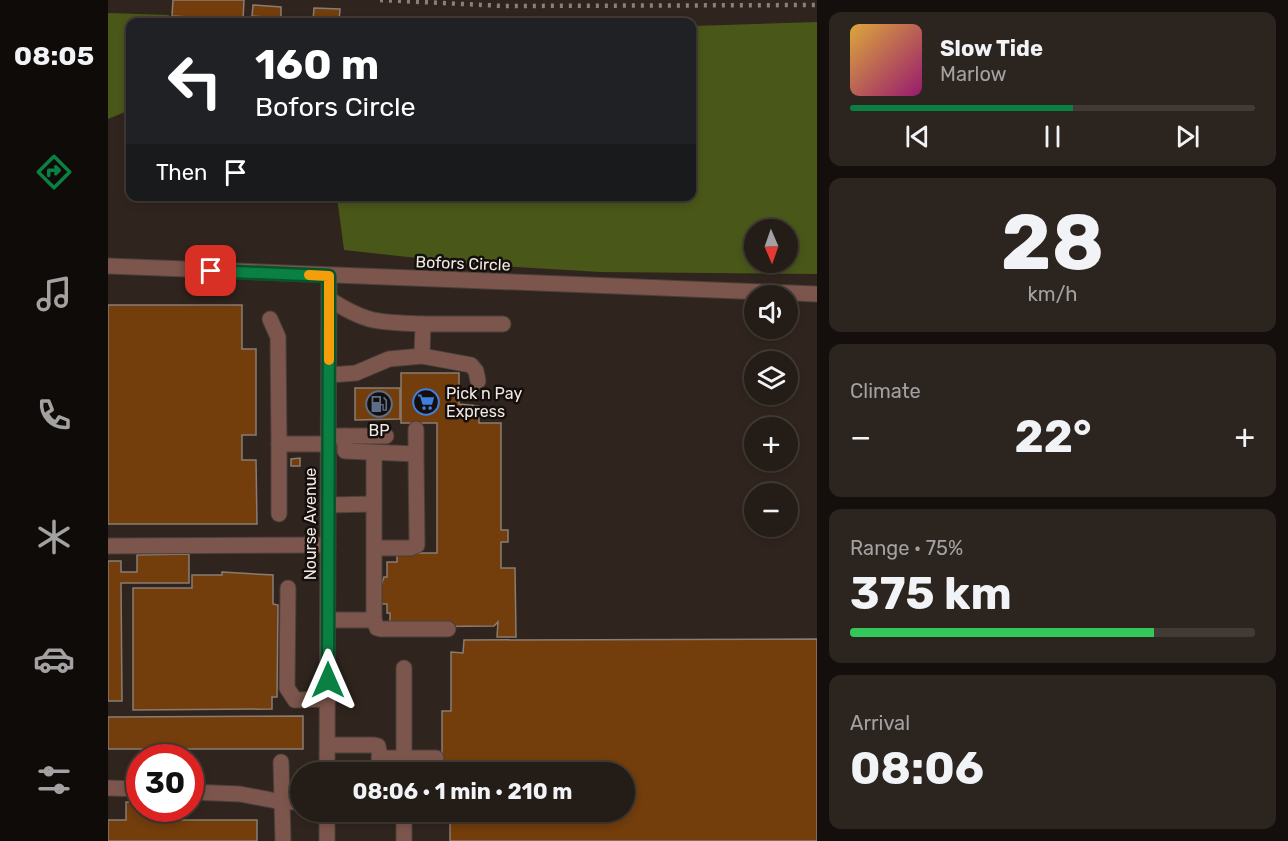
<!DOCTYPE html>
<meta charset="utf-8">
<style>
body{margin:0;font-family:Rubik,sans-serif;background:#2c251f;color:#f1f3f6;height:100vh;display:flex;flex-direction:column;font-size:22px;white-space:nowrap}
*{box-sizing:border-box;margin:0}
p{font-size:20px;color:#a3a1a1}
.icon{flex:none;width:33px;height:33px;fill:none;stroke:currentColor;stroke-width:2;stroke-linecap:round;stroke-linejoin:round}
.map{position:relative;flex:1;overflow:hidden}
.panel{display:flex;flex-direction:column;gap:12px;padding:12px;background:#140f0c;width:471px}
.panel>*{flex:none}
.hud{position:absolute;left:18px;top:18px;width:570px;height:183px;border-radius:12px;box-shadow:0 3px 9px #0003,0 0 0 2px #413a35;background:#202124;color:#fff;overflow:hidden}
.needle{width:39px;rotate:178deg}
.tools{position:absolute;left:636px;top:219px;display:grid;gap:12px}
.tools a{display:grid;place-items:center;width:54px;height:54px;border-radius:50%;background:#241c16;box-shadow:0 3px 9px #0003,0 0 0 2px #413a35;font-size:30px}
.speed{position:absolute;left:18px;top:744px;display:flex;gap:12px;font-size:30px;font-weight:700;text-align:center}
.speed>*{display:grid;place-content:center;width:78px;height:78px;border-radius:50%;background:#241c16;box-shadow:0 3px 9px #0003,0 0 0 2px #413a35;line-height:1}
.speed .limit{border:9px solid #d22;background:#fff;color:#111}
.pin{position:absolute;display:grid;place-items:center;width:51px;height:51px;color:#fff;margin:-26px;border-radius:12px;box-shadow:0 3px 9px #0006}
.me{position:absolute;width:66px;margin:-33px;rotate:0deg;stroke-linejoin:round;filter:drop-shadow(0 0 4px #0008)}
.turn{display:flex;align-items:center;gap:21px;height:126px;padding:0 30px;font-size:27px}
.turn .icon{width:78px;height:78px;stroke-width:2.5}
.turn b{display:block;font-size:42px;line-height:51px}
.then{display:flex;align-items:center;height:57px;padding:0 30px;background:#0003;gap:12px;font-size:22px}
.big{font-size:45px;font-weight:700;line-height:1.1}
.panel .tile{flex:1;display:flex;flex-direction:column;justify-content:center;gap:9px;min-width:0;padding:0 21px;border-radius:12px;background:#2c251f}
.panel .dial{align-items:center;gap:0}
.dial b{font-size:78px;line-height:1}
.song{display:flex;align-items:center;gap:18px}
.cover{width:72px;height:72px;border-radius:9px;background:linear-gradient(135deg,hsl(40 70% 55%),hsl(320 70% 35%))}
.played{height:6px;border-radius:3px;background:linear-gradient(90deg,#0b8043 55%,#413a35 55%)}
.keys{display:flex;justify-content:space-around;direction:ltr}
.heat{display:flex;justify-content:space-between;align-items:center;font-size:33px;direction:ltr}
.charge{height:9px;border-radius:4px;background:linear-gradient(90deg,#34c759 75%,#413a35 0)}
.trip{position:absolute;left:182px;top:762px;width:345px;height:60px;border-radius:30px;background:#241c16;box-shadow:0 3px 9px #0003,0 0 0 2px #413a35;font-weight:700;line-height:60px;text-align:center}
main{display:flex;flex:1;min-height:0}
.dock{display:flex;flex-direction:column;width:108px;justify-content:space-around;align-items:center;background:#0e0b09;color:#a3a1a1}
.dock .icon{width:42px;height:42px}
.dock .on{color:#0b8043}
.dock b{font-size:27px;color:#f1f3f6}
.map>svg:first-child{display:block}
</style>
<main>
<nav class="dock">
<b>08:05</b>
<svg class="icon on" aria-label="directions" viewBox="0 0 24 24"><path d="M12 3l9 9-9 9-9-9zM9 14v-3h6M13 9l2 2-2 2"/></svg>
<svg class="icon" aria-label="music" viewBox="0 0 24 24"><path d="M9 18V5l10-2v13"/><circle cx="6" cy="18" r="3"/><circle cx="16" cy="16" r="3"/></svg>
<svg class="icon" aria-label="phone" viewBox="0 0 24 24"><path d="M5 4h4l2 5-3 2q2 4 5 5l2-3 5 2v4C11 20 4 13 5 4z"/></svg>
<svg class="icon" aria-label="climate" viewBox="0 0 24 24"><path d="M12 3v18M4 7l16 10M4 17L20 7"/></svg>
<svg class="icon" aria-label="car" viewBox="0 0 24 24"><path d="M5 17H2v-5l4-1 3-4h7l3 4 3 1v5h-3M9 17h6M6 11h13"/><circle cx="7" cy="17" r="2"/><circle cx="17" cy="17" r="2"/></svg>
<svg class="icon" aria-label="filters" viewBox="0 0 24 24"><path d="M4 7h16M4 17h16"/><circle cx="9" cy="7" r="2"/><circle cx="15" cy="17" r="2"/></svg>
</nav>
<div class="map">
<svg width="709" height="841" viewBox="0 0 709 841">
<rect width="100%" height="100%" fill="#30251e"/>
<g fill="#495719" fill-rule="evenodd">
<path d="M 0,13 L 61,15 L 60,22 L 22,22 L 22,110 L 0,119 Z"/>
<path d="M 709,22 L 709,274 L 492,272 L 373,265 L 236,250 L 229,197 L 584,196 L 584,26 ZM 646,230 L 680,230 L 680,262 L 646,262 Z"/>
</g>
<g fill="#733d0c" stroke="#897c73" stroke-width="1.5">
<path d="M 65,0 L 136,0 L 135,20 L 64,16 Z"/>
<path d="M 145,5 L 173,7 L 173,18 L 144,16 Z"/>
<path d="M 206,8 L 232,9 L 231,21 L 205,20 Z"/>
<path d="M 0,305 L 134,305 L 134,349 L 148,349 L 148,435 L 134,435 L 134,460 L 148,460 L 149,524 L 0,524 Z"/>
<path d="M 293,373 L 351,373 L 351,404 L 371,406 L 371,423 L 393,423 L 393,530 L 400,530 L 400,542 L 393,542 L 393,568 L 407,568 L 408,637 L 389,637 L 390,622 L 386,626 L 282,627 L 282,613 L 279,613 L 279,604 L 272,604 L 272,588 L 276,577 L 279,577 L 279,562 L 289,562 L 289,553 L 329,553 L 329,423 L 293,423 Z"/>
<path d="M 247,388 L 292,388 L 292,419 L 247,420 Z"/>
<path d="M 192,458 L 192,466 L 183,466 L 183,459 Z"/>
<path d="M 81,554 L 81,583 L 13,583 L 14,701 L 0,701 L 0,561 L 13,561 L 13,572 L 29,572 L 29,555 Z"/>
<path d="M 114,572 L 165,575 L 165,604 L 170,605 L 169,697 L 164,697 L 164,709 L 25,710 L 25,588 L 84,588 L 84,575 L 114,575 Z"/>
<path d="M 709,639 L 709,841 L 342,841 L 342,812 L 516,812 L 516,772 L 334,772 L 334,711 L 343,711 L 343,652 L 355,653 L 356,640 Z"/>
<path d="M 195,716 L 195,749 L 0,749 L 0,717 Z"/>
<path d="M 18,802 L 32,802 L 32,808 L 53,809 L 53,820 L 149,820 L 149,841 L 0,841 L 0,820 L 18,820 Z"/>
</g>
<g fill="none" stroke-linecap="round" stroke-linejoin="round">
<g stroke="#4b403a" stroke-width="17">
<g id="minor">
<path d="M 0,266 L 709,294"/>
<path d="M 221,299 C 260,324 270,322 315,324"/>
<path d="M 162,319 L 170,337 L 171,444"/>
<path d="M 314,356 L 315,324 L 395,324"/>
<path d="M 221,375 L 248,373 L 281,359 L 314,356 L 363,365 L 368,371 L 370,381"/>
<path d="M 308,429 L 308,454"/>
<path d="M 227,436 L 278,436"/>
<path d="M 237,436 L 237,451 L 308,454 L 309,545 L 302,548 L 267,548"/>
<path d="M 220,505 L 266,504"/>
<path d="M 171,514 L 171,444 L 221,444"/>
<path d="M 0,546 L 220,545"/>
<path d="M 180,588 L 179,688 L 187,700 L 220,699"/>
<path d="M 220,620 L 266,620 L 266,453"/>
<path d="M 266,620 L 269,628 L 273,629 L 340,629"/>
<path d="M 271,758 L 296,758 L 296,668"/>
<path d="M 219,772 L 221,276"/>
<path d="M 219,772 L 266,771 C 273,766 272,754 270,746 L 266,745 L 220,745"/>
<path d="M 296,772 L 296,758 L 328,758"/>
<path d="M 0,788 L 32,789"/>
<path d="M 82,792 L 132,794 L 174,802 L 173,762"/>
<path d="M 175,841 L 174,802 L 192,802"/>
<path d="M 219,841 L 219,812"/>
<path d="M 296,841 L 296,812"/>
</g>
</g>
<use href="#minor" stroke="#7c564c" stroke-width="15"/>
<path stroke="#8b817b" stroke-width="4.5" stroke-dasharray="3 6" stroke-linecap="butt" d="M 272,0 L 396,6 L 709,5"/>
</g>
<g fill="none" stroke-linecap="round" stroke-linejoin="round">
<g stroke="#07532c" stroke-width="15">
<path id="route" d="M 103,271 L 221,276 L 220,680"/>
</g>
<use href="#route" stroke="#0b8043" stroke-width="10"/>
<path stroke="#f59e0b" stroke-width="10" d="M 201,275 L 221,276 L 221,360"/>
</g>
<defs>
<g id="supermarket-ring" transform="scale(1.35)"><circle r="9.5" fill="#140f0c" stroke="#3f7fe0" stroke-width="1.5"/><path d="M-6-5.5h2.5l.6 2H6L4.5 2H-2.5L-4.4-4H-6ZM-1.5 3.2a1.3 1.3 0 1 0 .1 0ZM3 3.2a1.3 1.3 0 1 0 .1 0Z" fill="#3f7fe0"/></g>
<g id="fuel-ring" transform="scale(1.35)"><circle r="9.5" fill="#140f0c" stroke="#5c6f8a" stroke-width="1.5"/><path d="M-5.5-6h7V0h2V4h1.3V-2.5L3-4.5l.8-.8L6-3V5H2.5V1h-1V6h-7ZM-4.2-4.7v3.2H.2V-4.7Z" fill="#5c6f8a"/></g>
</defs>
<g fill-rule="evenodd">
<use href="#supermarket-ring" x="318" y="402"/>
<use href="#fuel-ring" x="271" y="404"/>
</g>
<g text-anchor="middle" stroke-width="5" stroke-linejoin="round" paint-order="stroke">
<g font-size="16" fill="#f0e8e3" stroke="#140f0c">
<text transform="translate(355 263) rotate(2)" y="6">Bofors Circle</text>
<text transform="translate(202 524) rotate(-90)" y="6">Nourse Avenue</text>
</g>
<g font-size="16" fill="#f0e8e3" stroke="#140f0c" text-anchor="start">
<text x="338" y="399">Pick n Pay<tspan x="338" dy="18">Express</tspan></text>
<text x="271" y="436" text-anchor="middle">BP</text>
</g>
</g>
</svg>
<div class="tools">
<a><svg class="needle" viewBox="-14 -14 28 28"><path d="M0-13l5 13h-10z" fill="#e53935"/><path d="M0 13l5-13h-10z" fill="#a3a1a1"/></svg></a>
<a><svg class="icon" aria-label="sound" viewBox="0 0 24 24"><path d="M4 9h4l5-4v14l-5-4H4zM17 9q2 3 0 6"/></svg></a>
<a><svg class="icon" aria-label="layers" viewBox="0 0 24 24"><path d="M12 4l9 5-9 5-9-5zM3 14l9 5 9-5"/></svg></a>
<a>+</a>
<a>−</a>
</div>
<div class="speed"><div class="limit">30</div></div>
<div class="pin" style="left:103px;top:271px;background:#d93025"><svg class="icon" aria-label="arrive" viewBox="0 0 24 24"><path d="M6 21V4h12l-3 4 3 4H6"/></svg></div>
<svg class="me" style="left:220px;top:680px" viewBox="-20 -20 40 40"><path d="M0-17L14 15 0 8-14 15z" fill="#0b8043" stroke="#fff" stroke-width="4"/></svg>
<div class="trip">08:06 · 1 min · 210 m</div>
<div class="hud">
<div class="turn"><svg class="icon" aria-label="left" viewBox="0 0 24 24"><path d="M17 20v-9H6M10 6l-5 5 5 5"/></svg><div><b>160 m</b>Bofors Circle</div></div>
<div class="then">Then<svg class="icon" aria-label="arrive" viewBox="0 0 24 24"><path d="M6 21V4h12l-3 4 3 4H6"/></svg></div>
</div>
</div>
<section class="panel">
<div class="tile">
<div class="song"><i class="cover"></i><div><b>Slow Tide</b><p>Marlow</p></div></div>
<div class="played"></div>
<div class="keys"><svg class="icon" aria-label="previous" viewBox="0 0 24 24"><path d="M18 5L8 12l10 7zM5 5v14"/></svg><svg class="icon" aria-label="pause" viewBox="0 0 24 24"><path d="M8 5v14M16 5v14"/></svg><svg class="icon" aria-label="next" viewBox="0 0 24 24"><path d="M6 5l10 7-10 7zM19 5v14"/></svg></div>
</div>
<div class="tile dial"><b>28</b><p>km/h</p></div>
<div class="tile"><p>Climate</p>
<div class="heat"><a>−</a><b class="big">22°</b><a>+</a></div>
</div>
<div class="tile"><p>Range · 75%</p><b class="big">375 km</b><div class="charge"></div></div>
<div class="tile"><p>Arrival</p><b class="big">08:06</b></div>
</section>
</main>
